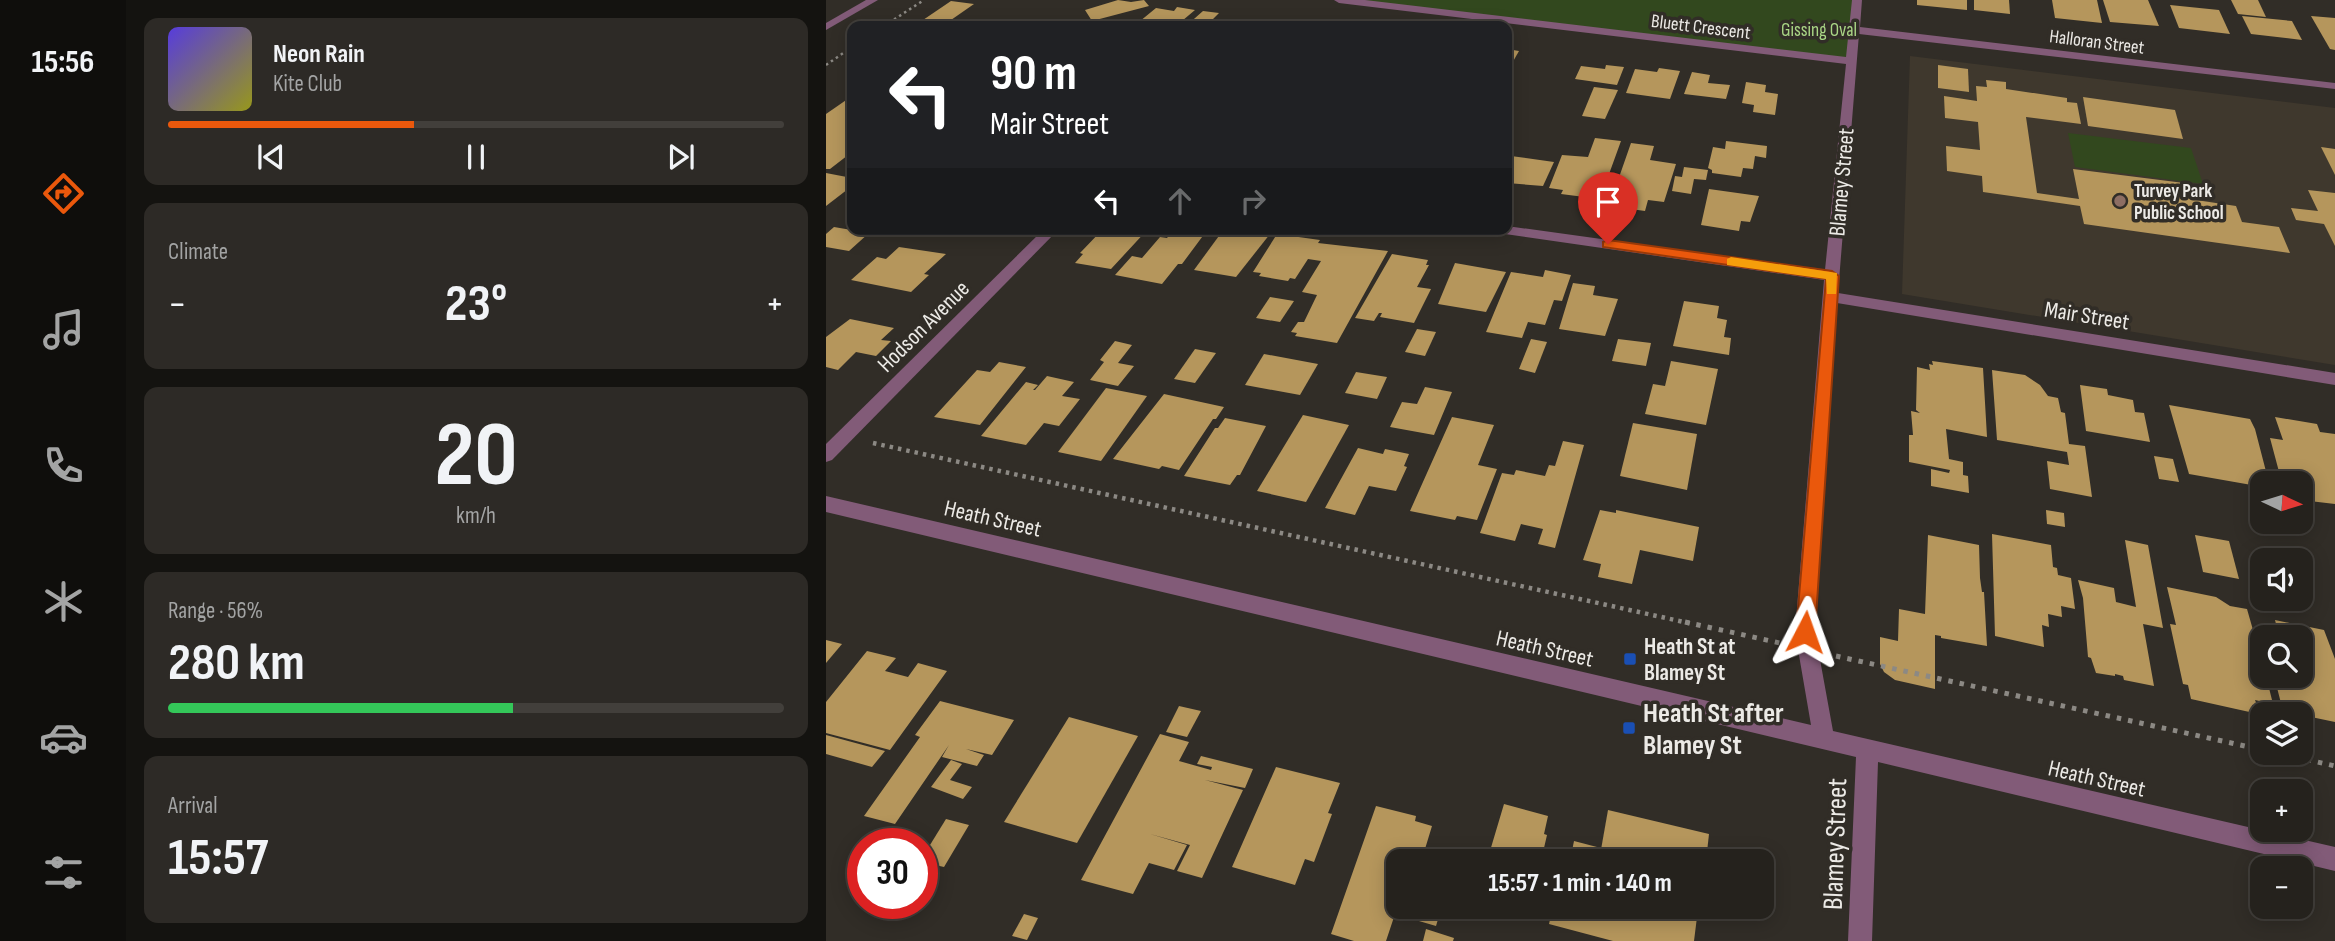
<!DOCTYPE html>
<meta charset="utf-8">
<style>
body{margin:0;font-family:"Sofia Sans Condensed",sans-serif;background:#2d2a26;color:#f1f3f6;height:100vh;display:flex;flex-direction:column;font-size:26px;white-space:nowrap}
*{box-sizing:border-box;margin:0}
p{font-size:23px;color:#a3a4a4}
.icon{flex:none;width:38px;height:38px;fill:none;stroke:currentColor;stroke-width:2;stroke-linecap:round;stroke-linejoin:round}
.map{position:relative;flex:1;overflow:hidden}
.side{display:flex;flex-direction:column;gap:18px;padding:18px;background:#141310;width:700px}
.side>*{flex:none}
.hud{position:absolute;left:21px;top:21px;width:665px;height:214px;border-radius:14px;box-shadow:0 4px 18px #0003,0 0 0 2px #423f3b;background:#202124;color:#fff;overflow:hidden}
.needle{width:46px;rotate:94deg}
.fabs{position:absolute;left:1424px;top:471px;display:grid;gap:14px}
.fabs a{display:grid;place-items:center;width:63px;height:63px;border-radius:14px;background:#25221d;box-shadow:0 4px 18px #0003,0 0 0 2px #423f3b;font-size:35px}
.speed{position:absolute;left:21px;top:828px;display:flex;gap:14px;font-size:35px;font-weight:700;text-align:center}
.speed>*{display:grid;place-content:center;width:91px;height:91px;border-radius:50%;background:#25221d;box-shadow:0 4px 18px #0003,0 0 0 2px #423f3b;line-height:1}
.speed .limit{border:10px solid #d22;background:#fff;color:#111}
.pin{position:absolute;display:grid;place-items:center;width:60px;height:60px;color:#fff;margin:-72px -30px;border-radius:50% 50% 50% 0;rotate:-45deg;box-shadow:0 0 7px #0007}
.pin .icon{rotate:45deg}
.me{position:absolute;width:77px;margin:-38px;rotate:4deg;stroke-linejoin:round;filter:drop-shadow(0 0 5px #0008)}
.turn{display:flex;align-items:center;gap:24px;height:147px;padding:0 28px;font-size:32px}
.turn .icon{width:91px;height:91px;stroke-width:2.5}
.turn b{display:block;font-size:49px;line-height:60px}
.lanes{display:flex;align-items:center;height:66px;padding:0 28px;background:#0003;justify-content:center;gap:35px;direction:ltr}
.lanes .off{opacity:.35}
.big{font-size:52px;font-weight:700;line-height:1.1}
.side .card{flex:1;display:flex;flex-direction:column;justify-content:center;gap:10px;min-width:0;padding:0 24px;border-radius:14px;background:#2d2a26}
.side .dial{align-items:center;gap:0}
.dial b{font-size:91px;line-height:1}
.song{display:flex;align-items:center;gap:21px}
.cover{width:84px;height:84px;border-radius:10px;background:linear-gradient(135deg,hsl(250 70% 55%),hsl(60 70% 35%))}
.played{height:7px;border-radius:4px;background:linear-gradient(90deg,#ea580c 40%,#423f3b 40%)}
.keys{display:flex;justify-content:space-around;direction:ltr}
.heat{display:flex;justify-content:space-between;align-items:center;font-size:38px;direction:ltr}
.charge{height:10px;border-radius:5px;background:linear-gradient(90deg,#34c759 56%,#423f3b 0)}
.trip{position:absolute;left:560px;top:849px;width:388px;height:70px;border-radius:14px;background:#25221d;box-shadow:0 4px 18px #0003,0 0 0 2px #423f3b;font-weight:700;line-height:70px;text-align:center}
main{display:flex;flex:1;min-height:0}
.tab-bar{display:flex;flex-direction:column;width:126px;justify-content:space-around;align-items:center;background:#0f0e0c;color:#a3a4a4}
.tab-bar .icon{width:49px;height:49px}
.tab-bar .current{color:#ea580c}
.tab-bar b{font-size:32px;color:#f1f3f6}
.map>svg:first-child{display:block}
</style>
<main>
<nav class="tab-bar">
<b>15:56</b>
<svg class="icon current" aria-label="directions" viewBox="0 0 24 24"><path d="M12 3l9 9-9 9-9-9zM9 14v-3h6M13 9l2 2-2 2"/></svg>
<svg class="icon" aria-label="music" viewBox="0 0 24 24"><path d="M9 18V5l10-2v13"/><circle cx="6" cy="18" r="3"/><circle cx="16" cy="16" r="3"/></svg>
<svg class="icon" aria-label="phone" viewBox="0 0 24 24"><path d="M5 4h4l2 5-3 2q2 4 5 5l2-3 5 2v4C11 20 4 13 5 4z"/></svg>
<svg class="icon" aria-label="climate" viewBox="0 0 24 24"><path d="M12 3v18M4 7l16 10M4 17L20 7"/></svg>
<svg class="icon" aria-label="car" viewBox="0 0 24 24"><path d="M5 17H2v-5l4-1 3-4h7l3 4 3 1v5h-3M9 17h6M6 11h13"/><circle cx="7" cy="17" r="2"/><circle cx="17" cy="17" r="2"/></svg>
<svg class="icon" aria-label="filters" viewBox="0 0 24 24"><path d="M4 7h16M4 17h16"/><circle cx="9" cy="7" r="2"/><circle cx="15" cy="17" r="2"/></svg>
</nav>
<section class="side">
<div class="card">
<div class="song"><i class="cover"></i><div><b>Neon Rain</b><p>Kite Club</p></div></div>
<div class="played"></div>
<div class="keys"><svg class="icon" aria-label="previous" viewBox="0 0 24 24"><path d="M18 5L8 12l10 7zM5 5v14"/></svg><svg class="icon" aria-label="pause" viewBox="0 0 24 24"><path d="M8 5v14M16 5v14"/></svg><svg class="icon" aria-label="next" viewBox="0 0 24 24"><path d="M6 5l10 7-10 7zM19 5v14"/></svg></div>
</div>
<div class="card"><p>Climate</p>
<div class="heat"><a>−</a><b class="big">23°</b><a>+</a></div>
</div>
<div class="card dial"><b>20</b><p>km/h</p></div>
<div class="card"><p>Range · 56%</p><b class="big">280 km</b><div class="charge"></div></div>
<div class="card"><p>Arrival</p><b class="big">15:57</b></div>
</section>
<div class="map">
<svg width="1509" height="941" viewBox="0 0 1509 941">
<rect width="100%" height="100%" fill="#312d27"/>
<path fill="#3f382d" d="M 1084,56 L 1509,108 L 1509,365 L 1076,294 Z"/>
<g fill="#32481e">
<path d="M 513,0 L 1031,0 L 1025,61 Z"/>
<path d="M 1242,133 L 1365,148 L 1377,184 L 1249,167 Z"/>
</g>
<g fill="#b5965c">
<path d="M 292,0 L 305,2 L 318,0 L 323,6 L 266,21 L 259,10 Z"/>
<path d="M 1091,0 L 1141,0 L 1141,10 L 1091,5 Z"/>
<path d="M 1148,0 L 1183,0 L 1184,14 L 1148,10 Z"/>
<path d="M 1226,0 L 1271,0 L 1276,23 L 1229,18 Z"/>
<path d="M 1277,0 L 1322,0 L 1333,26 L 1284,22 Z"/>
<path d="M 1405,0 L 1432,0 L 1440,17 L 1412,14 Z"/>
<path d="M 125,1 L 148,4 L 125,20 L 117,23 L 97,20 Z"/>
<path d="M 1344,5 L 1393,10 L 1404,34 L 1353,28 Z"/>
<path d="M 351,7 L 369,10 L 350,26 L 308,26 L 330,8 L 348,11 Z"/>
<path d="M 377,11 L 393,13 L 387,19 L 407,22 L 402,26 L 360,26 Z"/>
<path d="M 1416,16 L 1466,21 L 1476,40 L 1425,34 Z"/>
<path d="M 1485,16 L 1509,18 L 1509,50 L 1504,49 Z"/>
<path d="M 681,49 L 693,51 L 681,72 Z"/>
<path d="M 780,65 L 798,67 L 791,85 L 749,79 L 755,66 L 779,69 Z"/>
<path d="M 1112,65 L 1142,69 L 1143,92 L 1112,88 Z"/>
<path d="M 833,68 L 854,71 L 844,99 L 800,93 L 809,69 L 831,72 Z"/>
<path d="M 866,72 L 884,75 L 882,83 L 904,85 L 900,99 L 858,94 Z"/>
<path d="M 1160,80 L 1180,82 L 1180,89 L 1241,98 L 1241,102 L 1251,103 L 1255,124 L 1200,117 L 1211,193 L 1253,199 L 1247,169 L 1366,184 L 1370,200 L 1410,206 L 1416,222 L 1453,227 L 1464,253 L 1258,224 L 1254,206 L 1157,192 L 1156,176 L 1121,171 L 1120,146 L 1154,150 L 1152,122 L 1119,118 L 1118,96 L 1151,101 L 1150,86 L 1161,87 Z"/>
<path d="M 920,82 L 940,85 L 939,92 L 952,94 L 949,115 L 927,112 L 928,105 L 916,103 Z"/>
<path d="M 768,87 L 792,90 L 779,119 L 756,116 Z"/>
<path d="M 26,96 L 26,152 L 4,169 L 0,169 L 0,114 Z"/>
<path d="M 1257,97 L 1349,110 L 1357,139 L 1262,126 Z"/>
<path d="M 769,138 L 795,141 L 774,199 L 735,194 L 737,190 L 723,188 L 736,155 L 762,157 Z"/>
<path d="M 900,141 L 941,146 L 940,158 L 929,156 L 927,169 L 917,168 L 915,177 L 886,173 L 886,170 L 882,168 L 887,147 L 899,149 Z"/>
<path d="M 805,143 L 828,146 L 824,160 L 850,164 L 838,202 L 822,200 L 819,211 L 783,206 Z"/>
<path d="M 1495,147 L 1509,149 L 1509,175 Z"/>
<path d="M 685,156 L 728,162 L 717,186 L 681,183 L 681,163 Z"/>
<path d="M 858,167 L 882,170 L 880,180 L 868,179 L 865,194 L 846,191 L 849,176 L 856,177 Z"/>
<path d="M 0,173 L 26,178 L 26,186 L 0,206 Z"/>
<path d="M 883,189 L 933,196 L 924,222 L 915,221 L 913,231 L 875,225 Z"/>
<path d="M 1482,190 L 1509,193 L 1509,246 L 1498,224 L 1470,220 L 1465,208 L 1492,211 Z"/>
<path d="M 8,227 L 43,233 L 23,251 L 0,247 L 0,234 Z"/>
<path d="M 277,229 L 322,229 L 285,269 L 249,263 L 257,254 L 254,253 Z"/>
<path d="M 348,229 L 382,229 L 356,264 L 352,264 L 336,284 L 289,275 L 306,256 L 316,258 L 334,237 L 341,238 Z"/>
<path d="M 398,229 L 444,234 L 410,277 L 368,270 Z"/>
<path d="M 451,234 L 494,240 L 492,243 L 562,251 L 511,343 L 469,336 L 471,333 L 465,332 L 472,322 L 478,322 L 491,295 L 476,292 L 495,261 L 482,259 L 469,279 L 464,278 L 462,281 L 433,276 L 435,273 L 427,272 Z"/>
<path d="M 73,247 L 120,254 L 98,274 L 103,275 L 85,292 L 25,280 L 51,257 L 60,259 Z"/>
<path d="M 566,254 L 602,260 L 600,265 L 603,265 L 591,287 L 605,289 L 588,323 L 554,317 L 556,313 L 553,313 L 548,321 L 529,318 Z"/>
<path d="M 629,263 L 680,272 L 660,312 L 612,304 Z"/>
<path d="M 719,270 L 745,275 L 736,301 L 728,300 L 719,325 L 702,322 L 696,338 L 660,332 L 685,272 L 717,277 Z"/>
<path d="M 747,283 L 769,286 L 767,295 L 792,299 L 779,336 L 733,329 Z"/>
<path d="M 444,297 L 468,301 L 454,322 L 430,318 Z"/>
<path d="M 858,301 L 893,306 L 891,318 L 901,320 L 898,337 L 905,338 L 903,355 L 847,346 Z"/>
<path d="M 24,319 L 68,328 L 55,340 L 65,341 L 50,356 L 30,352 L 12,370 L 0,367 L 0,337 Z"/>
<path d="M 591,329 L 610,332 L 599,356 L 579,352 Z"/>
<path d="M 705,339 L 721,342 L 709,373 L 693,369 Z"/>
<path d="M 792,339 L 825,343 L 820,366 L 786,361 Z"/>
<path d="M 289,341 L 306,345 L 292,363 L 308,366 L 292,386 L 264,380 L 278,362 L 274,360 Z"/>
<path d="M 369,349 L 390,353 L 369,383 L 348,379 Z"/>
<path d="M 438,354 L 492,364 L 474,395 L 419,385 Z"/>
<path d="M 845,361 L 892,369 L 880,425 L 819,414 L 827,384 L 839,386 Z"/>
<path d="M 1106,361 L 1157,368 L 1161,437 L 1120,429 L 1123,459 L 1137,462 L 1137,475 L 1142,476 L 1143,493 L 1105,486 L 1105,469 L 1123,473 L 1124,470 L 1083,462 L 1083,435 L 1087,435 L 1085,411 L 1094,413 L 1090,410 L 1091,367 L 1104,370 L 1103,364 L 1107,365 Z"/>
<path d="M 173,362 L 200,367 L 154,425 L 108,417 L 151,370 L 164,372 Z"/>
<path d="M 1166,370 L 1199,375 L 1214,385 L 1222,396 L 1232,398 L 1235,412 L 1239,413 L 1243,444 L 1259,446 L 1266,497 L 1224,489 L 1221,461 L 1243,465 L 1241,452 L 1171,440 Z"/>
<path d="M 530,372 L 561,377 L 551,399 L 519,393 Z"/>
<path d="M 221,376 L 248,382 L 236,396 L 254,399 L 233,426 L 218,423 L 200,445 L 155,436 L 200,382 L 212,385 L 207,390 L 209,390 Z"/>
<path d="M 1254,385 L 1281,389 L 1282,395 L 1307,400 L 1309,412 L 1318,413 L 1324,442 L 1260,431 Z"/>
<path d="M 599,387 L 626,392 L 608,435 L 564,427 L 576,402 L 591,404 Z"/>
<path d="M 280,388 L 321,396 L 275,461 L 232,452 Z"/>
<path d="M 338,394 L 398,407 L 390,419 L 387,419 L 353,470 L 336,466 L 333,469 L 287,459 Z"/>
<path d="M 1343,405 L 1424,419 L 1429,429 L 1443,483 L 1437,483 L 1437,487 L 1363,474 Z"/>
<path d="M 477,415 L 523,425 L 480,502 L 431,491 Z"/>
<path d="M 626,417 L 668,425 L 652,465 L 671,469 L 651,520 L 631,516 L 629,520 L 584,511 Z"/>
<path d="M 1449,417 L 1491,424 L 1494,432 L 1509,434 L 1509,504 L 1475,500 L 1475,483 L 1456,483 L 1444,438 L 1457,440 Z"/>
<path d="M 399,418 L 440,426 L 414,475 L 411,475 L 404,485 L 358,476 L 389,428 L 392,428 Z"/>
<path d="M 807,423 L 871,434 L 861,490 L 794,476 Z"/>
<path d="M 737,441 L 758,445 L 729,548 L 712,544 L 717,529 L 695,524 L 689,541 L 654,533 L 676,473 L 688,475 L 690,470 L 719,476 L 723,465 L 729,466 Z"/>
<path d="M 532,448 L 557,454 L 559,449 L 583,454 L 578,466 L 581,467 L 570,491 L 543,486 L 529,515 L 499,508 Z"/>
<path d="M 1328,456 L 1347,459 L 1353,482 L 1333,479 Z"/>
<path d="M 774,510 L 790,513 L 790,510 L 873,527 L 867,561 L 814,550 L 806,584 L 772,577 L 775,564 L 757,560 Z"/>
<path d="M 1220,510 L 1238,513 L 1239,527 L 1221,524 Z"/>
<path d="M 1166,534 L 1225,545 L 1227,567 L 1231,568 L 1232,575 L 1245,578 L 1249,609 L 1235,606 L 1236,617 L 1222,614 L 1223,627 L 1216,625 L 1218,647 L 1169,636 Z"/>
<path d="M 1102,535 L 1153,545 L 1154,578 L 1156,592 L 1158,592 L 1161,646 L 1115,638 L 1115,636 L 1109,635 L 1109,689 L 1069,680 L 1058,672 L 1054,664 L 1054,637 L 1072,641 L 1073,609 L 1099,614 Z"/>
<path d="M 1369,535 L 1403,541 L 1413,579 L 1377,572 Z"/>
<path d="M 1299,540 L 1322,545 L 1337,628 L 1317,624 L 1328,686 L 1298,680 L 1297,676 L 1289,674 L 1289,676 L 1270,673 L 1265,658 L 1262,657 L 1257,598 L 1252,580 L 1288,588 L 1290,602 L 1310,607 Z"/>
<path d="M 1341,587 L 1390,597 L 1404,606 L 1421,609 L 1437,665 L 1437,676 L 1440,676 L 1447,704 L 1429,700 L 1431,705 L 1426,705 L 1428,713 L 1365,699 L 1362,685 L 1357,684 L 1344,624 L 1350,625 Z"/>
<path d="M 1449,620 L 1498,630 L 1509,659 L 1509,722 L 1457,711 L 1448,676 L 1475,676 L 1475,637 L 1440,637 L 1437,625 L 1451,628 Z"/>
<path d="M 0,640 L 16,644 L 0,663 Z"/>
<path d="M 41,651 L 70,658 L 59,671 L 82,677 L 92,663 L 121,671 L 64,750 L 0,733 L 0,702 Z"/>
<path d="M 114,701 L 188,720 L 166,755 L 140,749 L 158,755 L 151,766 L 116,757 L 123,745 L 69,824 L 38,816 L 94,737 L 89,735 Z"/>
<path d="M 353,706 L 375,711 L 361,737 L 340,732 Z"/>
<path d="M 243,717 L 312,736 L 251,843 L 178,822 Z"/>
<path d="M 334,734 L 363,742 L 353,761 L 385,770 L 386,767 L 371,764 L 375,756 L 427,769 L 419,788 L 379,780 L 417,790 L 376,878 L 351,871 L 364,845 L 324,834 L 361,845 L 348,870 L 323,863 L 307,894 L 255,880 Z"/>
<path d="M 0,735 L 59,751 L 46,767 L 0,754 Z"/>
<path d="M 125,760 L 136,764 L 124,780 L 146,787 L 137,799 L 105,787 Z"/>
<path d="M 450,767 L 514,783 L 502,813 L 506,814 L 488,862 L 479,859 L 469,885 L 406,867 Z"/>
<path d="M 678,804 L 722,816 L 718,834 L 721,835 L 715,861 L 661,861 Z"/>
<path d="M 550,806 L 590,816 L 589,821 L 606,826 L 599,849 L 622,855 L 620,861 L 572,861 L 572,906 L 616,906 L 610,926 L 569,914 L 560,941 L 528,941 L 505,934 Z"/>
<path d="M 782,810 L 883,834 L 880,861 L 773,861 Z"/>
<path d="M 120,819 L 143,825 L 118,867 L 96,862 L 96,858 Z"/>
<path d="M 748,841 L 771,847 L 768,861 L 744,861 Z"/>
<path d="M 727,906 L 864,906 L 872,909 L 868,941 L 787,941 L 723,924 Z"/>
<path d="M 198,914 L 212,918 L 201,940 L 186,936 Z"/>
<path d="M 600,929 L 628,938 L 627,941 L 597,941 Z"/>
</g>
<g fill="none" stroke-linecap="round" stroke-linejoin="round">
<g stroke="#8c8984" stroke-width="2.5" stroke-dasharray="2.5 3.5" stroke-linecap="butt">
<path d="M 58,26 L 98,0"/>
<path d="M 0,65 L 26,47"/>
</g>
<path stroke="#8c8984" stroke-width="4.5" stroke-dasharray="3.5 5" stroke-linecap="butt" d="M 47,443 L 867,624"/>
<g stroke="#8c8984" stroke-width="5" stroke-dasharray="4.5 7" stroke-linecap="butt">
<path d="M 859,622 L 954,643"/>
<path d="M 1010,656 L 1437,750"/>
<path d="M 1447,752 L 1509,766"/>
</g>
<g fill="#825b78" fill-rule="evenodd">
<path d="M 40,0 L 52,0 L 0,30 L 0,23 Z"/>
<path d="M 508,0 L 539,0 L 1020,57 L 1026,0 L 1036,0 L 1034,27 L 1509,83 L 1509,89 L 1033,34 L 1012,293 L 1509,373 L 1509,385 L 1011,303 L 989,632 L 1007,731 L 1509,847 L 1509,871 L 1052,762 L 1046,941 L 1022,941 L 1030,757 L 0,512 L 0,496 L 985,725 L 969,632 L 998,280 L 672,233 L 665,229 L 681,229 L 681,226 L 999,270 L 1020,64 L 513,3 Z"/>
<path d="M 218,229 L 233,229 L 6,460 L 0,462 L 0,444 Z"/>
</g>
</g>
<path fill="#ea580c" stroke="#983908" stroke-width="2" d="M 782,240 L 1006,271 L 1013,276 L 989,632 L 986,638 L 979,640 L 973,638 L 970,632 L 1000,279 L 777,247 L 777,242 Z"/>
<path fill="#f59e0b" d="M 905,257 L 1011,273 L 1010,294 L 1001,294 L 1000,279 L 901,265 L 901,259 Z"/>
<circle fill="#8d6e63" stroke="#312d27" stroke-width="2.5" cx="1294" cy="201" r="7"/>
<g fill="#1a4fb4" stroke="#312d27" stroke-width="2.5">
<rect x="797" y="652" width="14" height="14" rx="3.5"/>
<rect x="796" y="721" width="14" height="14" rx="3.5"/>
</g>
<g text-anchor="middle" stroke-width="7" stroke-linejoin="round" paint-order="stroke">
<g font-size="19" fill="#eceae6" stroke="#312d27">
<text transform="translate(875 26) rotate(7)" y="7">Bluett Crescent</text>
<text transform="translate(1271 41) rotate(7)" y="7">Halloran Street</text>
</g>
<g font-size="19" fill="#aad686" stroke="#312d27">
<text x="993" y="36">Gissing Oval</text>
</g>
<g font-size="19" font-weight="bold" fill="#eceae6" stroke="#312d27" text-anchor="start">
<text x="1308" y="197">Turvey Park<tspan x="1308" dy="22">Public School</tspan></text>
</g>
<g font-size="23" fill="#eceae6" stroke="#312d27">
<text transform="translate(1015 182) rotate(-85)" y="8">Blamey Street</text>
<text transform="translate(1261 315) rotate(9)" y="8">Mair Street</text>
<text transform="translate(97 326) rotate(-45)" y="8">Hodson Avenue</text>
<text transform="translate(167 518) rotate(13)" y="8">Heath Street</text>
<text transform="translate(719 648) rotate(13)" y="8">Heath Street</text>
<text transform="translate(1271 778) rotate(13)" y="8">Heath Street</text>
</g>
<g font-size="23" font-weight="bold" fill="#eceae6" stroke="#312d27" text-anchor="start">
<text x="818" y="654">Heath St at<tspan x="818" dy="26">Blamey St</tspan></text>
</g>
<g font-size="28" font-weight="bold" fill="#eceae6" stroke="#312d27" text-anchor="start">
<text x="817" y="722">Heath St after<tspan x="817" dy="32">Blamey St</tspan></text>
</g>
<g font-size="28" fill="#eceae6" stroke="#312d27">
<text transform="translate(1008 844) rotate(-88)" y="10">Blamey Street</text>
</g>
</g>
</svg>
<div class="fabs">
<a><svg class="needle" viewBox="-14 -14 28 28"><path d="M0-13l5 13h-10z" fill="#e53935"/><path d="M0 13l5-13h-10z" fill="#a3a4a4"/></svg></a>
<a><svg class="icon" aria-label="sound" viewBox="0 0 24 24"><path d="M4 9h4l5-4v14l-5-4H4zM17 9q2 3 0 6"/></svg></a>
<a><svg class="icon" aria-label="search" viewBox="0 0 24 24"><circle cx="10" cy="10" r="6"/><path d="M15 15l6 6"/></svg></a>
<a><svg class="icon" aria-label="layers" viewBox="0 0 24 24"><path d="M12 4l9 5-9 5-9-5zM3 14l9 5 9-5"/></svg></a>
<a>+</a>
<a>−</a>
</div>
<div class="speed"><div class="limit">30</div></div>
<div class="pin" style="left:782px;top:244px;background:#d93025"><svg class="icon" aria-label="arrive" viewBox="0 0 24 24"><path d="M6 21V4h12l-3 4 3 4H6"/></svg></div>
<svg class="me" style="left:979px;top:632px" viewBox="-20 -20 40 40"><path d="M0-17L14 15 0 8-14 15z" fill="#ea580c" stroke="#fff" stroke-width="4"/></svg>
<div class="trip">15:57 · 1 min · 140 m</div>
<div class="hud">
<div class="turn"><svg class="icon" aria-label="left" viewBox="0 0 24 24"><path d="M17 20v-9H6M10 6l-5 5 5 5"/></svg><div><b>90 m</b>Mair Street</div></div>
<div class="lanes"><svg class="icon" aria-label="left" viewBox="0 0 24 24"><path d="M17 20v-9H6M10 6l-5 5 5 5"/></svg><svg class="icon off" aria-label="ahead" viewBox="0 0 24 24"><path d="M12 20V5M6 11l6-6 6 6"/></svg><svg class="icon off" aria-label="right" viewBox="0 0 24 24"><path d="M7 20v-9h11M14 6l5 5-5 5"/></svg></div>
</div>
</div>
</main>
